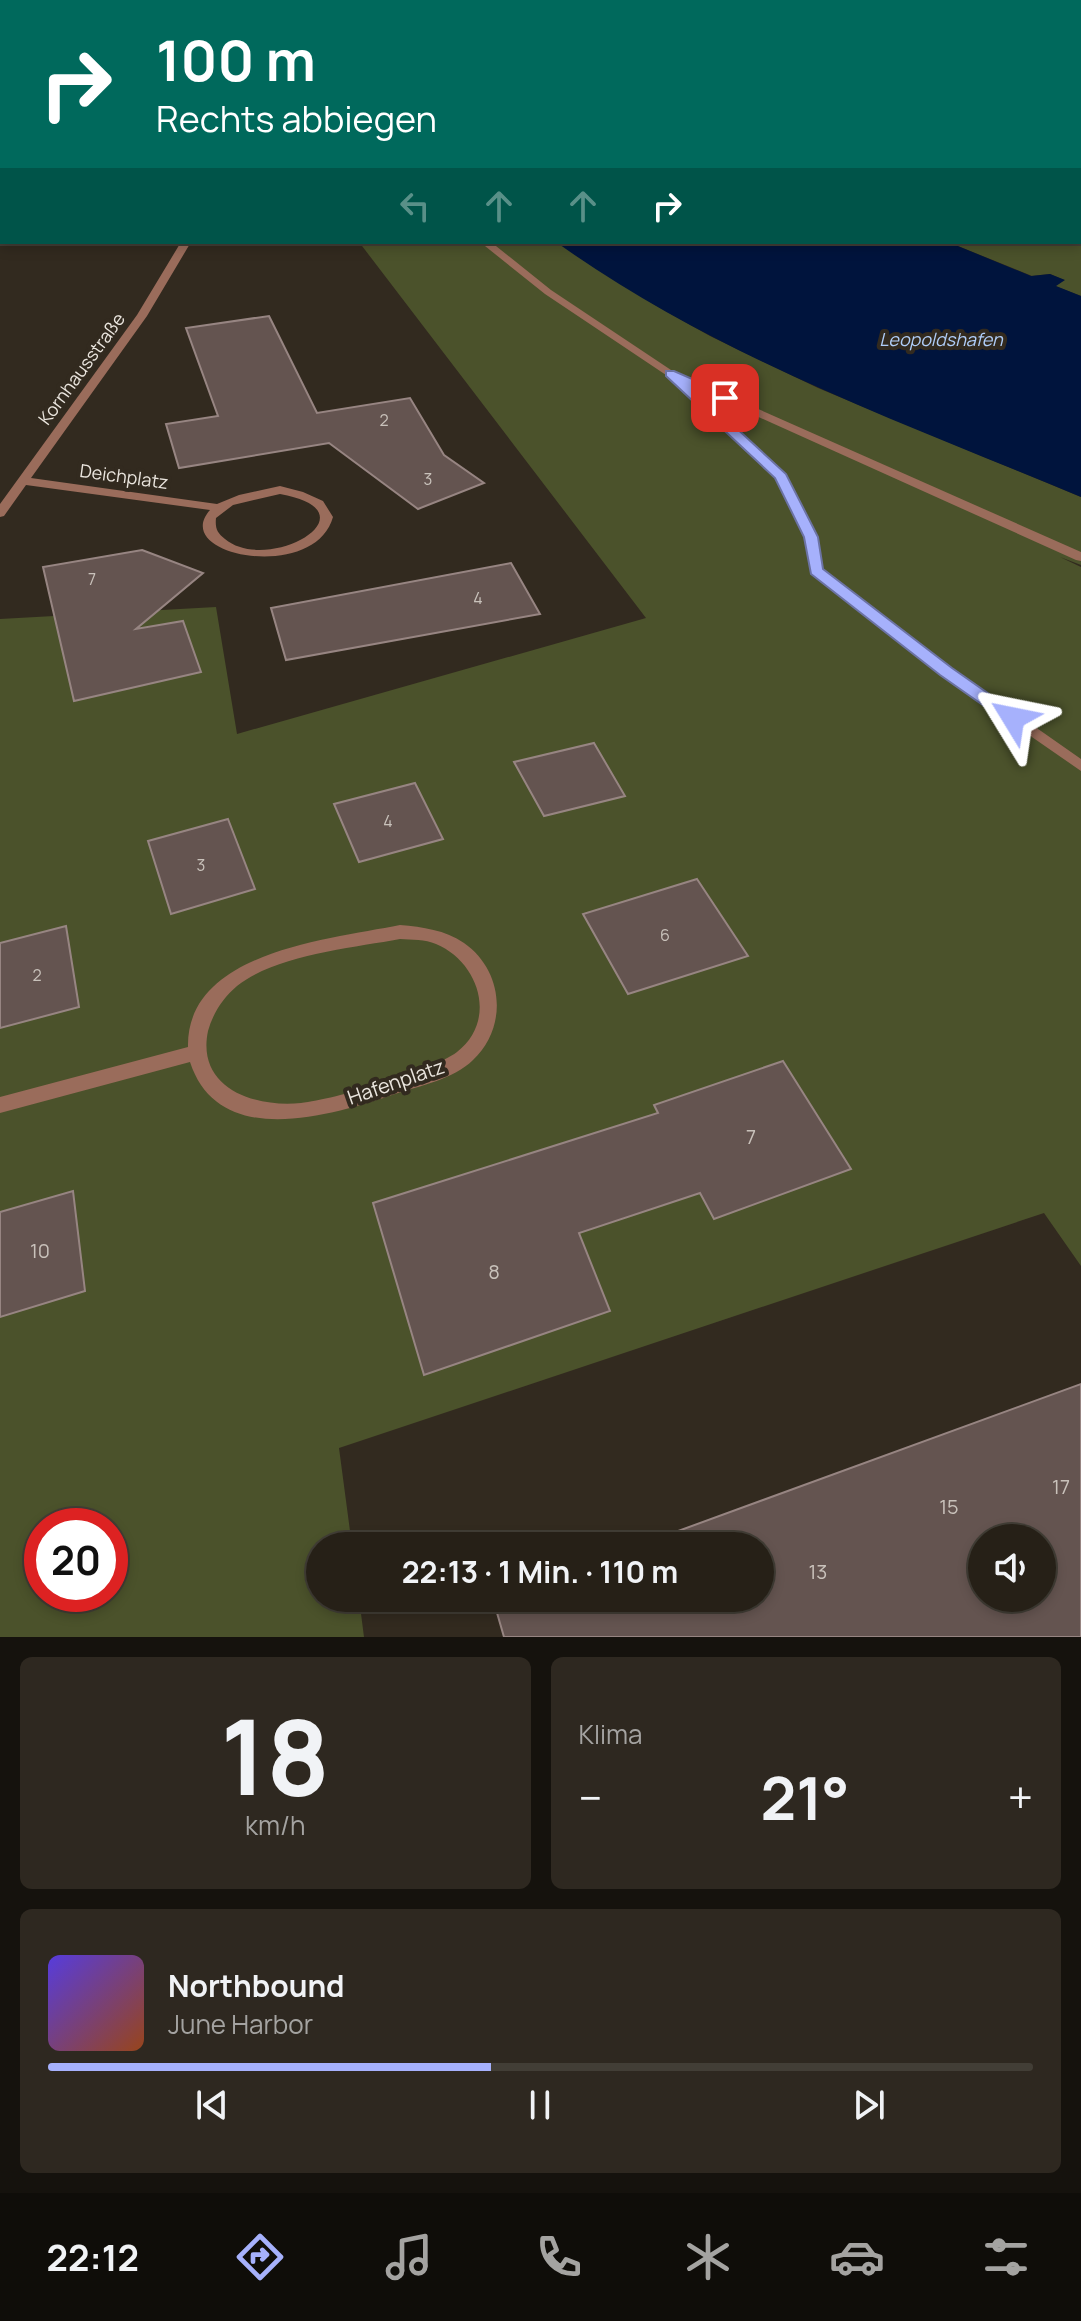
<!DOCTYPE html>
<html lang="de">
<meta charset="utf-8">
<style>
body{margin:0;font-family:Manrope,sans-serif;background:#2e2820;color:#f1f3f6;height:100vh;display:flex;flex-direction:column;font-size:30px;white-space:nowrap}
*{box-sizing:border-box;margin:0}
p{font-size:26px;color:#a4a3a1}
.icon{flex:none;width:44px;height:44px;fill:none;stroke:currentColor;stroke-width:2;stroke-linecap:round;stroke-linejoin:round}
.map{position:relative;height:1637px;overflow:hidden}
.side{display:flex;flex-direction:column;gap:20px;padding:20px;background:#15120d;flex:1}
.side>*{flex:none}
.top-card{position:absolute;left:0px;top:0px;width:1082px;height:244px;box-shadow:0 4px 12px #0003,0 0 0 2px #423e36;background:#00695c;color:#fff;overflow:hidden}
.buttons{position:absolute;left:968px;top:1524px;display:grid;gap:16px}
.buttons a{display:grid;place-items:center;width:88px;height:88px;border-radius:50%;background:#262017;box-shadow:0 4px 12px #0003,0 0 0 2px #423e36;font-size:40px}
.speed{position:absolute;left:24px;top:1508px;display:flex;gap:16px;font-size:40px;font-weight:700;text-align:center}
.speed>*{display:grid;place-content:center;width:104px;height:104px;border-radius:50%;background:#262017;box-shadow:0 4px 12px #0003,0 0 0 2px #423e36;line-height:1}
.speed .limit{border:12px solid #d22;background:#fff;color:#111}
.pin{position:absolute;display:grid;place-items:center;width:68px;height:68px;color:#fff;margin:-34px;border-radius:16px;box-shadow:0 4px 12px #0006}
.me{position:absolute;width:88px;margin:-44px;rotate:305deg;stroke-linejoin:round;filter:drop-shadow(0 0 6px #0008)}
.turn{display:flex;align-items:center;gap:28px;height:168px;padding:0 24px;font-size:36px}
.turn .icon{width:104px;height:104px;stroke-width:2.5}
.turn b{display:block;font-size:56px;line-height:68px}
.lanes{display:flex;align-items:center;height:76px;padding:0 24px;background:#0003;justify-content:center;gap:40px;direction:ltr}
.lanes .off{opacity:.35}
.big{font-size:60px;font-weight:700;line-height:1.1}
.side .card{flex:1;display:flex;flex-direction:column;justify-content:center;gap:12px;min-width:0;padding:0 28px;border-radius:12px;background:#2e2820}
.side .dial{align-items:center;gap:0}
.dial b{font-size:104px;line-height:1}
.song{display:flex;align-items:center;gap:24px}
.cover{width:96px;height:96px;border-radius:12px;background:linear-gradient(135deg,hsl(250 70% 55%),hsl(20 70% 35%))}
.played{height:8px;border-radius:4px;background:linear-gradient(90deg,#a6b1fc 45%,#423e36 45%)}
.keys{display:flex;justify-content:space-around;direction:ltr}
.heat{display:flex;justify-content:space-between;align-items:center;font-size:44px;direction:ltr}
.side .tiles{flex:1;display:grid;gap:20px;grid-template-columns:1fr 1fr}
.card:last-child{grid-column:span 2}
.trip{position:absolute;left:306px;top:1532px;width:468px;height:80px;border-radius:40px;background:#262017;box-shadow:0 4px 12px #0003,0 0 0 2px #423e36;font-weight:700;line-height:80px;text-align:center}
.tab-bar{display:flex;height:128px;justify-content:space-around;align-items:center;background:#0f0d09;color:#a4a3a1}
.tab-bar .icon{width:56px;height:56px}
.tab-bar .current{color:#a6b1fc}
.tab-bar b{font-size:36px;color:#f1f3f6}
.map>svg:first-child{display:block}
</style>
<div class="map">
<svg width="1081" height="1637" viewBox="0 0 1081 1637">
<rect width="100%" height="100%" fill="#322a1f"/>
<g fill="#4b522b" fill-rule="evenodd">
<path d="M 1081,112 L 1081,296 L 1055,286 L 1064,280 L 1050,274 L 1032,276 L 948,242 L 1080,242 Z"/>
<path d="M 359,242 L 557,242 L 655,305 L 710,336 L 818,388 L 1081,497 L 1081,565 L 1060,557 L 1081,567 L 1081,1266 L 1044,1213 L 339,1448 L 352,1546 L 320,1546 L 320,1598 L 359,1598 L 364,1637 L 0,1637 L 0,619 L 216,607 L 237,734 L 646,618 ZM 42,1526 L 110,1526 L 110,1594 L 42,1594 Z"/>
</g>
<g fill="#00143d">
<path d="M 731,0 L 1081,0 L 1081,112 L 1080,2 Z"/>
<path d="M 556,242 L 948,242 L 1031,276 L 1050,274 L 1065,280 L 1056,286 L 1081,296 L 1081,497 C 901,422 715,356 556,242 Z"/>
</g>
<g fill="#645450" stroke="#978582" stroke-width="2" fill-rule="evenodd">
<path d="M 269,316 L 317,413 L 410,398 L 444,455 L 484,483 L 418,509 L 329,443 L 179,468 L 166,424 L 218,416 L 186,328 Z"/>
<path d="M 142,550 L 203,573 L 136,629 L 183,621 L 201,672 L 74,701 L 43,567 Z"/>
<path d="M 511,563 L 540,614 L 286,660 L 271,608 Z"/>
<path d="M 594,743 L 625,796 L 544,816 L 514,762 Z"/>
<path d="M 415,783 L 443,839 L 359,862 L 334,804 Z"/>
<path d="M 228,819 L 255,889 L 171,914 L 148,841 Z"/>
<path d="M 697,879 L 748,956 L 628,994 L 583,914 Z"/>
<path d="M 66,926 L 79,1007 L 0,1028 L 0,943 Z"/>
<path d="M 783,1061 L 851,1169 L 714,1219 L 700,1193 L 579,1233 L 610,1311 L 424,1375 L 373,1203 L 658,1113 L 654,1105 Z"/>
<path d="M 73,1191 L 85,1291 L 0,1317 L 0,1212 Z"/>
<path d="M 1081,1384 L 1081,1637 L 504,1637 L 493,1599 L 496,1598 L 760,1598 L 760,1546 L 637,1546 ZM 982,1538 L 1042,1538 L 1042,1598 L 982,1598 Z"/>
</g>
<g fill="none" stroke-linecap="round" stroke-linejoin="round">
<g fill="#9a6c5b" fill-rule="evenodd">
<path d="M 318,0 L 325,0 L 327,2 L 320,2 Z"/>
<rect x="1080" y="150" width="1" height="4"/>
<path d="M 480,242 L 491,242 L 551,290 L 680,376 L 686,377 L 1081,552 L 1081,561 L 1076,560 L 692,387 L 785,473 L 817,537 L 822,570 L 951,668 L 1081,759 L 1081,771 L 941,674 L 811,574 L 805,537 L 776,478 L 666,375 L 545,294 Z"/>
</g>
<g fill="#9a6c5b" fill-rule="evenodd">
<rect x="229" y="0" width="6" height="2"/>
<rect x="277" y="0" width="6" height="2"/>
<path d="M 181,242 L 191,242 L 147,316 L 31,478 L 217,504 L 239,495 L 280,486 L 303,492 L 323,501 L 333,517 C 315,583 169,556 210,510 L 26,485 L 4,516 L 0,517 L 0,504 L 137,315 ZM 280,494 C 379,512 268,575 225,539 C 217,533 215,528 216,518 L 233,505 Z"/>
<path d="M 400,925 C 423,927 445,930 464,943 C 504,971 508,1027 473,1060 C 454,1079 419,1086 395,1094 C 332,1115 219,1151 190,1062 L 0,1113 L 0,1097 L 188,1047 C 186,951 331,939 400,925 ZM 400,939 C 412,940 425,939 436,944 C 479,962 498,1020 457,1052 C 430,1072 335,1099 301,1103 C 255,1108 196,1088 208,1031 C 213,1013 223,998 237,986 C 276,955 352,948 400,939 Z"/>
</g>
</g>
<path fill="#a6b1fc" stroke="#6c73a4" stroke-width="2" d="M 666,371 L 674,371 L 729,395 L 731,398 L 725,402 L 693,388 L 786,474 L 818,537 L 823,569 L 952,668 L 1019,715 L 1022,718 L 1019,722 L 1007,722 L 940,675 L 811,574 L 804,537 L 775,478 L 666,376 Z"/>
<g text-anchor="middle" stroke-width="8" stroke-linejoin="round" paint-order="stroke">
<g font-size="16" fill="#c9c2bb">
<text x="384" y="426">2</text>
<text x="428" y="485">3</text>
<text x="92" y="585">7</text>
<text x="478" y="604">4</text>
<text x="388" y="827">4</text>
<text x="201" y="871">3</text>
<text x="665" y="941">6</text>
<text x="37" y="981">2</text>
</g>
<g font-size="18" font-style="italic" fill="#afcdf8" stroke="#322a1f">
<text x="941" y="346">Leopoldshafen</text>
</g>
<g font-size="18" fill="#ebe6df" stroke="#322a1f">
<text transform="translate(82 369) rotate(-54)" y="6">Kornhausstraße</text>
<text transform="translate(124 477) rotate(8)" y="6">Deichplatz</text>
</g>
<g font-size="20" fill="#ebe6df" stroke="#322a1f">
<text transform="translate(396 1082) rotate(-19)" y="7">Hafenplatz</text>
</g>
<g font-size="20" fill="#c9c2bb">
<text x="751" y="1144">7</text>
<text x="40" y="1258">10</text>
<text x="494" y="1279">8</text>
<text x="1061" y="1494">17</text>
<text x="949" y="1514">15</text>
<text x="818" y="1579">13</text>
</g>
</g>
</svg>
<div class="buttons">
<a><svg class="icon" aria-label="sound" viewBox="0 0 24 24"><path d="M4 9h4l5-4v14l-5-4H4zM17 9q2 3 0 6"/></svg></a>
</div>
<div class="speed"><div class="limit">20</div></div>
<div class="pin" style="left:725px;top:398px;background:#d93025"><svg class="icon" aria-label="arrive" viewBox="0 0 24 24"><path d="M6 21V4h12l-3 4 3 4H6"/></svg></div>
<svg class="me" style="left:1013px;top:718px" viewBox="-20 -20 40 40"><path d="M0-17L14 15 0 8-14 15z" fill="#a6b1fc" stroke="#fff" stroke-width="4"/></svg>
<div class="trip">22:13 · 1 Min. · 110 m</div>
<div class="top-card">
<div class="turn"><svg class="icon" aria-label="right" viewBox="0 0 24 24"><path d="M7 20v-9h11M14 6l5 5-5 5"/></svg><div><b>100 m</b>Rechts abbiegen</div></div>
<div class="lanes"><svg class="icon off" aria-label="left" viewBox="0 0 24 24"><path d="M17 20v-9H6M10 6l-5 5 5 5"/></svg><svg class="icon off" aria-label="ahead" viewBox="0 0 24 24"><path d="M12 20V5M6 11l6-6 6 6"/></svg><svg class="icon off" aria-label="ahead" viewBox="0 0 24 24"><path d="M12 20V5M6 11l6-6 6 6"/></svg><svg class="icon" aria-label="right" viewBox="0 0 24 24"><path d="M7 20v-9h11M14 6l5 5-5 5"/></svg></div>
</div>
</div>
<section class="side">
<div class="tiles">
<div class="card dial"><b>18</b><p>km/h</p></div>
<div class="card"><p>Klima</p>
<div class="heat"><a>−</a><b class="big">21°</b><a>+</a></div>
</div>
<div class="card">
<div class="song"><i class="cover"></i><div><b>Northbound</b><p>June Harbor</p></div></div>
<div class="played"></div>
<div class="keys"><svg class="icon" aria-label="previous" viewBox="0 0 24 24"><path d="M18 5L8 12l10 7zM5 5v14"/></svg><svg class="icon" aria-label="pause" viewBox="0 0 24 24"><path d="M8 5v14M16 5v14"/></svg><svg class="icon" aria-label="next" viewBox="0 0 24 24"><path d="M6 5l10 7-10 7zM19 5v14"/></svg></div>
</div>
</div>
</section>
<nav class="tab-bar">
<b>22:12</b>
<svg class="icon current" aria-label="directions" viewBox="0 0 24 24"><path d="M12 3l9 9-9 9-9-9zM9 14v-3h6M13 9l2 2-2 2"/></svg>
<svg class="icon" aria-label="music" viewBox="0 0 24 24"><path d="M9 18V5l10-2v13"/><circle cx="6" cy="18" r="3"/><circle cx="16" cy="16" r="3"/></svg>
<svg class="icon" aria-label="phone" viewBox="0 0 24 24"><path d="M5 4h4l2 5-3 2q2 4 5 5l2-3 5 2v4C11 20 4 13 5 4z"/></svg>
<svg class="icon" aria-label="climate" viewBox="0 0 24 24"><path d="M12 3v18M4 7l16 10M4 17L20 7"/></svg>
<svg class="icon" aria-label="car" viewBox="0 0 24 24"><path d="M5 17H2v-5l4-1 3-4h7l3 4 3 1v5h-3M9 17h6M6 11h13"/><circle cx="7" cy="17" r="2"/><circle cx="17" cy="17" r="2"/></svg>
<svg class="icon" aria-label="filters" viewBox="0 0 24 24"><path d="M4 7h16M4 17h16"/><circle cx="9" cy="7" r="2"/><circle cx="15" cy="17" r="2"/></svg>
</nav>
